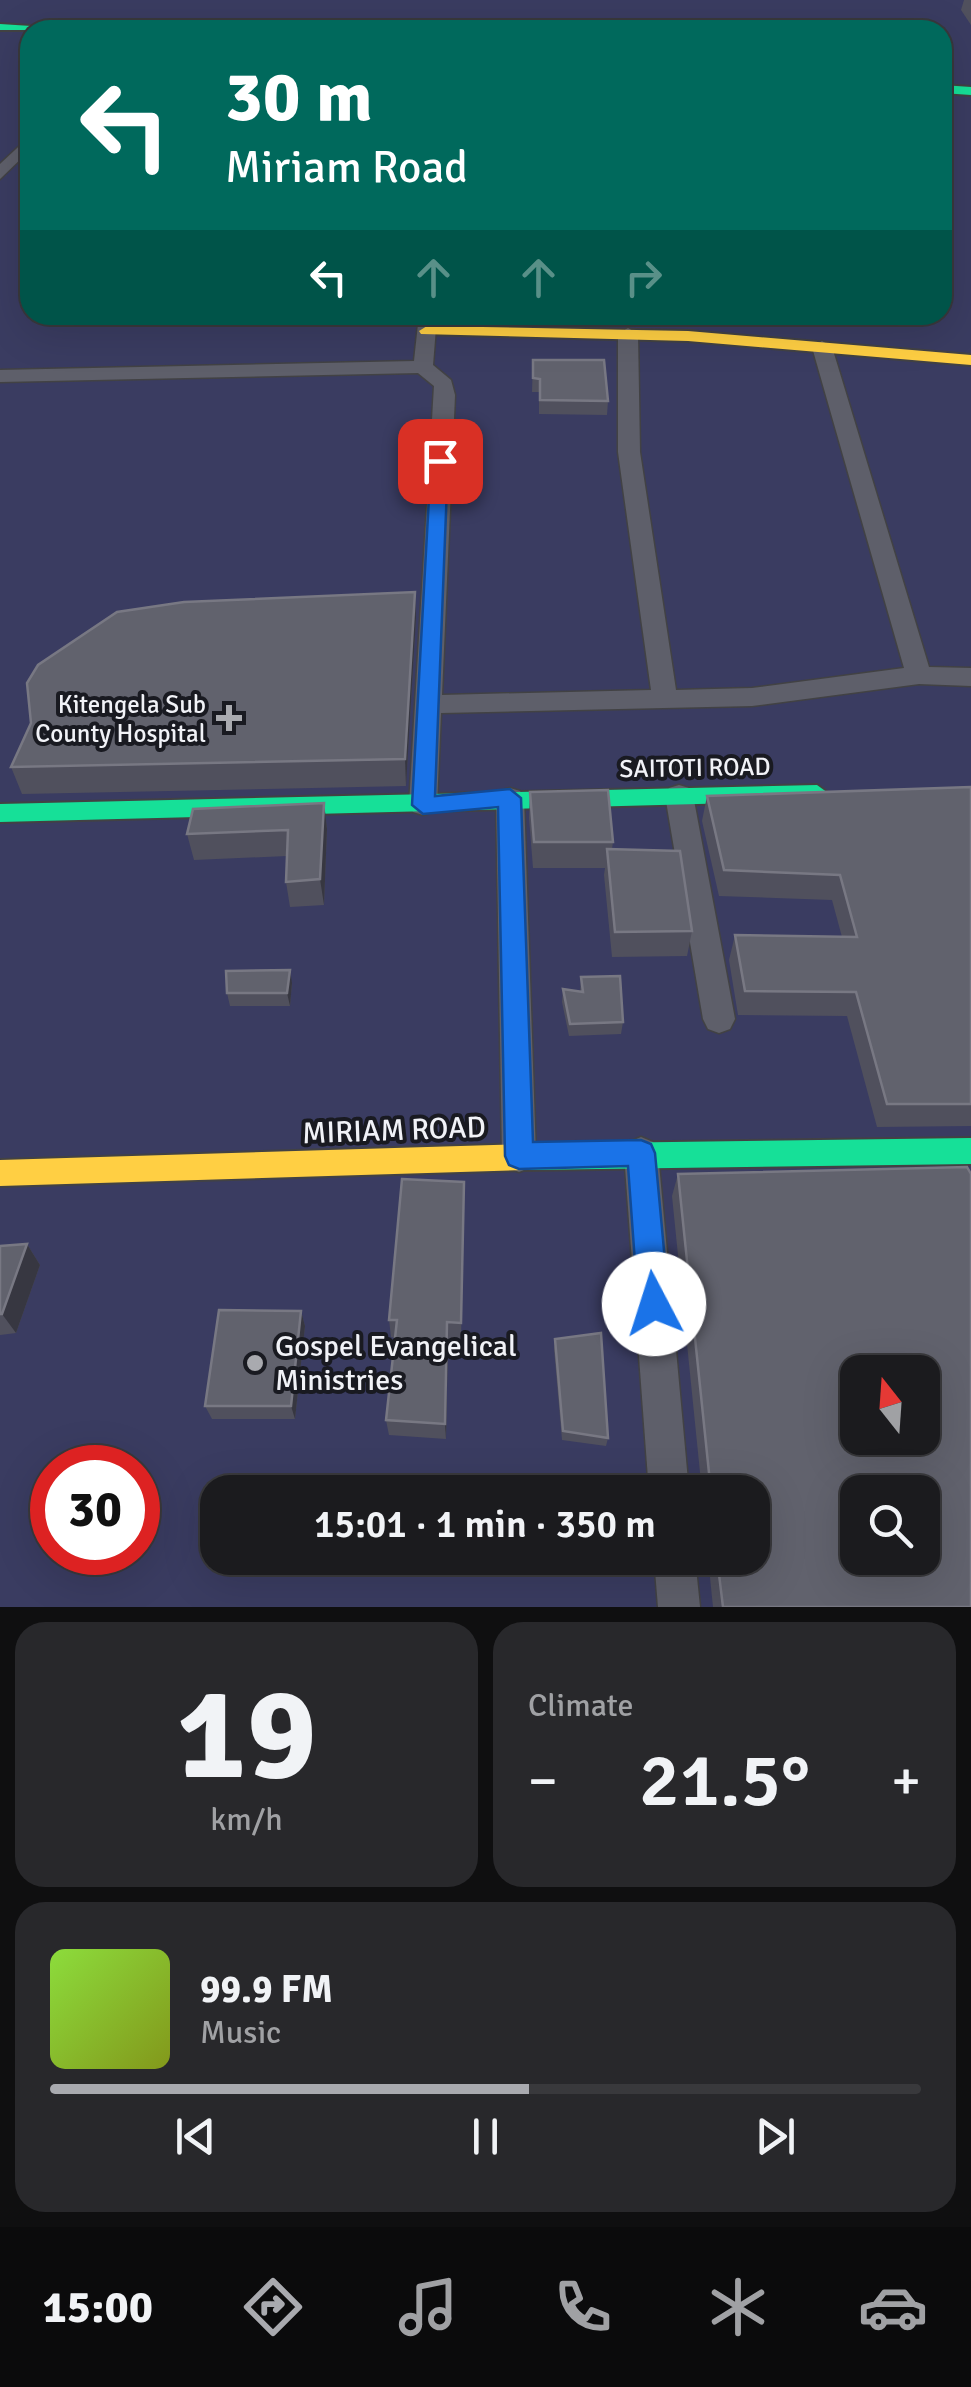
<!DOCTYPE html>
<meta charset="utf-8">
<style>
body{margin:0;font-family:Signika,sans-serif;background:#28282b;color:#f1f3f6;height:100vh;display:flex;flex-direction:column;font-size:38px;white-space:nowrap}
*{box-sizing:border-box;margin:0}
p{font-size:32px;color:#a0a1a4}
.icon{flex:none;width:55px;height:55px;fill:none;stroke:currentColor;stroke-width:2;stroke-linecap:round;stroke-linejoin:round}
.map{position:relative;height:1607px;overflow:hidden}
.details{display:flex;flex-direction:column;gap:15px;padding:15px;background:#0f0f10;flex:1}
.details>*{flex:none}
.top-card{position:absolute;left:20px;top:20px;width:932px;height:305px;border-radius:30px;box-shadow:0 10px 40px #0002,0 0 0 2px #39393c;background:#00695c;color:#fff;overflow:hidden}
.needle{width:65px;rotate:343deg}
.buttons{position:absolute;left:840px;top:1355px;display:grid;gap:20px}
.buttons a{display:grid;place-items:center;width:100px;height:100px;border-radius:20px;background:#1b1b1e;box-shadow:0 10px 40px #0002,0 0 0 2px #39393c;font-size:50px}
.speed{position:absolute;left:30px;top:1445px;display:flex;gap:20px;font-size:50px;font-weight:700;text-align:center}
.speed>*{display:grid;place-content:center;width:130px;height:130px;border-radius:50%;background:#1b1b1e;box-shadow:0 10px 40px #0002,0 0 0 2px #39393c;line-height:1}
.speed .limit{border:15px solid #d22;background:#fff;color:#111}
.pin{position:absolute;display:grid;place-items:center;width:85px;height:85px;color:#fff;margin:-42px;border-radius:20px;box-shadow:0 5px 15px #0006}
.me{position:absolute;width:110px;margin:-55px;rotate:355deg;stroke-linejoin:round;filter:drop-shadow(0 0 8px #0008)}
.turn{display:flex;align-items:center;gap:35px;height:210px;padding:0 40px;font-size:45px}
.turn .icon{width:130px;height:130px;stroke-width:2.5}
.turn b{display:block;font-size:70px;line-height:85px}
.lanes{display:flex;align-items:center;height:95px;padding:0 40px;background:#0003;justify-content:center;gap:50px;direction:ltr}
.lanes .off{opacity:.35}
.big{font-size:75px;font-weight:600;line-height:1.1}
.details .tile{flex:1;display:flex;flex-direction:column;justify-content:center;gap:15px;min-width:0;padding:0 35px;border-radius:30px;background:#28282b}
.details .dial{align-items:center;gap:0}
.dial b{font-size:130px;line-height:1}
.song{display:flex;align-items:center;gap:30px}
.cover{width:120px;height:120px;border-radius:15px;background:linear-gradient(135deg,hsl(90 70% 55%),hsl(70 70% 35%))}
.played{height:10px;border-radius:5px;background:linear-gradient(90deg,#a9aaaf 55%,#39393c 55%)}
.keys{display:flex;justify-content:space-around;direction:ltr}
.heat{display:flex;justify-content:space-between;align-items:center;font-size:55px;direction:ltr}
.details .tiles{flex:1;display:grid;gap:15px;grid-template-columns:1fr 1fr}
.tile:last-child{grid-column:span 2}
.trip{position:absolute;left:200px;top:1475px;width:570px;height:100px;border-radius:30px;background:#1b1b1e;box-shadow:0 10px 40px #0002,0 0 0 2px #39393c;font-weight:600;line-height:100px;text-align:center}
.menu{display:flex;height:160px;justify-content:space-around;align-items:center;background:#0b0b0c;color:#a0a1a4}
.menu .icon{width:70px;height:70px}
.menu .selected{color:#a9aaaf}
.menu b{font-size:45px;color:#f1f3f6}
.map>svg:first-child{display:block}
</style>
<div class="map">
<svg width="971" height="1607" viewBox="0 0 971 1607">
<rect width="100%" height="100%" fill="#242428"/>
<path fill="#3a3c61" fill-rule="evenodd" d="M 0,0 L 971,0 L 971,1607 L 0,1607 ZM 30,30 L 942,30 L 942,315 L 30,315 ZM 858,1372 L 922,1372 L 922,1438 L 858,1438 ZM 52,1468 L 138,1468 L 138,1552 L 52,1552 ZM 218,1492 L 752,1492 L 752,1558 L 218,1558 ZM 858,1492 L 922,1492 L 922,1558 L 858,1558 Z"/>
<g fill="none" stroke-linecap="round" stroke-linejoin="round">
<g stroke="#424244" stroke-width="3">
<g id="street">
<path d="M 30,136 L 30,150 L 0,179 L 0,164 Z"/>
<path d="M 419,315 L 437,315 L 433,365 L 451,380 L 455,395 L 442,695 L 651,690 L 618,452 L 618,334 L 628,328 L 638,334 L 640,452 L 676,690 L 752,688 L 904,668 L 812,347 L 822,341 L 832,347 L 929,667 L 971,668 L 971,686 L 919,684 L 752,706 L 441,713 L 437,805 L 433,812 L 423,815 L 413,812 L 409,805 L 434,386 L 418,373 L 0,382 L 0,370 L 414,361 Z"/>
<path d="M 679,785 L 689,788 L 693,795 L 735,1019 L 730,1029 L 719,1033 L 708,1029 L 703,1019 L 665,795 L 669,788 Z"/>
<path d="M 510,788 L 520,791 L 524,798 L 536,1156 L 531,1167 L 519,1172 L 507,1167 L 502,1156 L 496,798 L 500,791 Z"/>
<path d="M 641,1137 L 653,1142 L 658,1153 L 689,1492 L 649,1492 L 624,1153 L 629,1142 Z"/>
<path d="M 654,1558 L 695,1558 L 700,1607 L 658,1607 Z"/>
</g>
</g>
<g stroke="#424244" stroke-width="4">
<g id="fast">
<path d="M 0,24 L 47,27 L 53,30 L 0,30 Z"/>
<path d="M 942,85 L 971,87 L 971,95 L 942,93 Z"/>
<path d="M 817,785 L 828,793 L 817,801 L 0,822 L 0,804 Z"/>
<path d="M 971,1138 L 971,1164 L 524,1170 L 514,1166 L 510,1157 L 514,1148 L 524,1144 Z"/>
</g>
</g>
<g stroke="#424244" stroke-width="4">
<g id="slow">
<path d="M 427,326 L 688,331 L 971,355 L 971,365 L 688,341 L 421,334 L 419,331 Z"/>
<path d="M 524,1144 L 534,1148 L 538,1157 L 534,1166 L 524,1170 L 0,1186 L 0,1160 Z"/>
</g>
</g>
<use href="#street" fill="#5e5f6a" fill-rule="evenodd"/>
<use href="#fast" fill="#16e098" fill-rule="evenodd"/>
<use href="#slow" fill="#ffcf43" fill-rule="evenodd"/>
</g>
<g fill="#50505d">
<path d="M 964,0 L 971,0 L 971,25 L 961,10 Z"/>
<path d="M 533,360 L 608,401 L 607,415 L 539,414 L 539,392 L 532,392 Z"/>
<path d="M 415,592 L 416,618 L 406,786 L 22,794 L 11,767 Z"/>
<path d="M 971,787 L 971,1126 L 877,1127 L 847,1016 L 738,1015 L 729,960 L 735,935 L 842,937 L 832,900 L 719,896 L 702,821 L 707,796 Z"/>
<path d="M 530,792 L 613,842 L 612,849 L 692,931 L 687,956 L 612,957 L 604,875 L 605,868 L 533,868 L 529,818 Z"/>
<path d="M 324,803 L 327,829 L 324,905 L 290,907 L 286,882 L 287,856 L 194,860 L 187,834 Z"/>
<path d="M 581,977 L 623,1022 L 621,1034 L 569,1036 L 562,1002 L 563,989 L 580,992 Z"/>
<path d="M 292,983 L 290,1006 L 230,1006 L 227,993 Z"/>
<path d="M 678,1174 L 971,1607 L 713,1607 L 708,1558 L 752,1558 L 752,1492 L 702,1492 L 672,1196 Z"/>
<path d="M 464,1202 L 461,1340 L 448,1340 L 446,1439 L 389,1435 L 386,1420 L 395,1338 L 391,1337 L 389,1320 Z"/>
<path d="M 27,1244 L 40,1265 L 16,1333 L 0,1335 L 0,1246 Z"/>
<path d="M 301,1311 L 305,1326 L 295,1419 L 212,1419 L 205,1406 Z"/>
<path d="M 555,1339 L 608,1438 L 606,1446 L 562,1440 L 554,1349 Z"/>
</g>
<g fill="#373741">
<path d="M 415,592 L 416,618 L 406,786 L 405,759 Z"/>
<path d="M 324,803 L 327,829 L 324,905 L 320,879 Z"/>
<path d="M 290,970 L 292,983 L 290,1006 L 287,993 Z"/>
<path d="M 27,1244 L 40,1265 L 16,1333 L 2,1314 Z"/>
<path d="M 301,1311 L 305,1326 L 295,1419 L 291,1406 Z"/>
<path d="M 447,1322 L 448,1340 L 446,1439 L 445,1424 Z"/>
</g>
<g fill="#61626d" stroke="#787883" stroke-width="2.5" fill-rule="evenodd">
<path d="M 533,360 L 604,360 L 608,401 L 540,400 L 540,379 L 533,378 Z"/>
<path d="M 415,592 L 405,759 L 11,767 L 31,723 L 27,683 L 38,665 L 117,612 L 184,602 Z"/>
<path d="M 971,787 L 971,1104 L 887,1104 L 856,992 L 745,991 L 735,935 L 857,937 L 840,875 L 724,870 L 707,796 Z"/>
<path d="M 608,790 L 613,842 L 534,842 L 530,792 Z"/>
<path d="M 324,803 L 320,879 L 286,882 L 288,830 L 187,834 L 193,809 Z"/>
<path d="M 607,849 L 680,851 L 692,931 L 615,932 Z"/>
<path d="M 290,970 L 287,993 L 227,993 L 226,971 Z"/>
<path d="M 620,976 L 623,1022 L 570,1024 L 563,989 L 583,992 L 581,977 Z"/>
<path d="M 967,1167 L 971,1174 L 971,1607 L 723,1607 L 717,1558 L 752,1558 L 752,1492 L 711,1492 L 678,1174 ZM 858,1372 L 922,1372 L 922,1438 L 858,1438 ZM 858,1492 L 922,1492 L 922,1558 L 858,1558 Z"/>
<path d="M 402,1179 L 464,1182 L 461,1323 L 447,1322 L 445,1424 L 386,1420 L 397,1320 L 389,1320 Z"/>
<path d="M 27,1244 L 2,1314 L 0,1314 L 0,1246 Z"/>
<path d="M 219,1310 L 301,1311 L 291,1406 L 205,1406 Z"/>
<path d="M 601,1333 L 608,1438 L 563,1431 L 555,1339 Z"/>
</g>
<path fill="#1a73e8" stroke="#114b97" stroke-width="2.5" d="M 440,456 L 448,461 L 435,796 L 510,789 L 521,798 L 533,1142 L 641,1140 L 651,1144 L 655,1153 L 669,1304 L 664,1314 L 654,1319 L 643,1314 L 638,1304 L 628,1166 L 519,1169 L 509,1165 L 505,1156 L 498,807 L 423,814 L 412,805 L 431,461 Z"/>
<g fill="#a9aaaf" stroke="#191a21" stroke-width="4">
<path d="M224 703h10v10h10v10h-10v10h-10v-10h-10v-10h10z"/>
<circle cx="255" cy="1363" r="10"/>
</g>
<g text-anchor="middle" stroke-width="8" stroke-linejoin="round" paint-order="stroke">
<g font-size="25" fill="#f1f2f7" stroke="#191a21" text-anchor="end">
<text x="206" y="713">Kitengela Sub<tspan x="206" dy="29">County Hospital</tspan></text>
</g>
<g font-size="25" fill="#f1f2f7" stroke="#191a21">
<text transform="translate(695 767) rotate(-1)" y="9">SAITOTI ROAD</text>
</g>
<g font-size="30" fill="#f1f2f7" stroke="#191a21">
<text transform="translate(394 1130) rotate(-2)" y="10">MIRIAM ROAD</text>
</g>
<g font-size="30" fill="#f1f2f7" stroke="#191a21" text-anchor="start">
<text x="275" y="1356">Gospel Evangelical<tspan x="275" dy="34">Ministries</tspan></text>
</g>
</g>
</svg>
<div class="buttons">
<a><svg class="needle" viewBox="-14 -14 28 28"><path d="M0-13l5 13h-10z" fill="#e53935"/><path d="M0 13l5-13h-10z" fill="#a0a1a4"/></svg></a>
<a><svg class="icon" aria-label="search" viewBox="0 0 24 24"><circle cx="10" cy="10" r="6"/><path d="M15 15l6 6"/></svg></a>
</div>
<div class="speed"><div class="limit">30</div></div>
<div class="pin" style="left:440px;top:461px;background:#d93025"><svg class="icon" aria-label="arrive" viewBox="0 0 24 24"><path d="M6 21V4h12l-3 4 3 4H6"/></svg></div>
<svg class="me" style="left:654px;top:1304px" viewBox="-20 -20 40 40"><circle r="19" fill="#fff"/><path d="M0-13L10 11 0 6-10 11z" fill="#1a73e8"/></svg>
<div class="trip">15:01 · 1 min · 350 m</div>
<div class="top-card">
<div class="turn"><svg class="icon" aria-label="left" viewBox="0 0 24 24"><path d="M17 20v-9H6M10 6l-5 5 5 5"/></svg><div><b>30 m</b>Miriam Road</div></div>
<div class="lanes"><svg class="icon" aria-label="left" viewBox="0 0 24 24"><path d="M17 20v-9H6M10 6l-5 5 5 5"/></svg><svg class="icon off" aria-label="ahead" viewBox="0 0 24 24"><path d="M12 20V5M6 11l6-6 6 6"/></svg><svg class="icon off" aria-label="ahead" viewBox="0 0 24 24"><path d="M12 20V5M6 11l6-6 6 6"/></svg><svg class="icon off" aria-label="right" viewBox="0 0 24 24"><path d="M7 20v-9h11M14 6l5 5-5 5"/></svg></div>
</div>
</div>
<section class="details">
<div class="tiles">
<div class="tile dial"><b>19</b><p>km/h</p></div>
<div class="tile"><p>Climate</p>
<div class="heat"><a>−</a><b class="big">21.5°</b><a>+</a></div>
</div>
<div class="tile">
<div class="song"><i class="cover"></i><div><b>99.9 FM</b><p>Music</p></div></div>
<div class="played"></div>
<div class="keys"><svg class="icon" aria-label="previous" viewBox="0 0 24 24"><path d="M18 5L8 12l10 7zM5 5v14"/></svg><svg class="icon" aria-label="pause" viewBox="0 0 24 24"><path d="M8 5v14M16 5v14"/></svg><svg class="icon" aria-label="next" viewBox="0 0 24 24"><path d="M6 5l10 7-10 7zM19 5v14"/></svg></div>
</div>
</div>
</section>
<nav class="menu">
<b>15:00</b>
<svg class="icon selected" aria-label="directions" viewBox="0 0 24 24"><path d="M12 3l9 9-9 9-9-9zM9 14v-3h6M13 9l2 2-2 2"/></svg>
<svg class="icon" aria-label="music" viewBox="0 0 24 24"><path d="M9 18V5l10-2v13"/><circle cx="6" cy="18" r="3"/><circle cx="16" cy="16" r="3"/></svg>
<svg class="icon" aria-label="phone" viewBox="0 0 24 24"><path d="M5 4h4l2 5-3 2q2 4 5 5l2-3 5 2v4C11 20 4 13 5 4z"/></svg>
<svg class="icon" aria-label="climate" viewBox="0 0 24 24"><path d="M12 3v18M4 7l16 10M4 17L20 7"/></svg>
<svg class="icon" aria-label="car" viewBox="0 0 24 24"><path d="M5 17H2v-5l4-1 3-4h7l3 4 3 1v5h-3M9 17h6M6 11h13"/><circle cx="7" cy="17" r="2"/><circle cx="17" cy="17" r="2"/></svg>
</nav>
